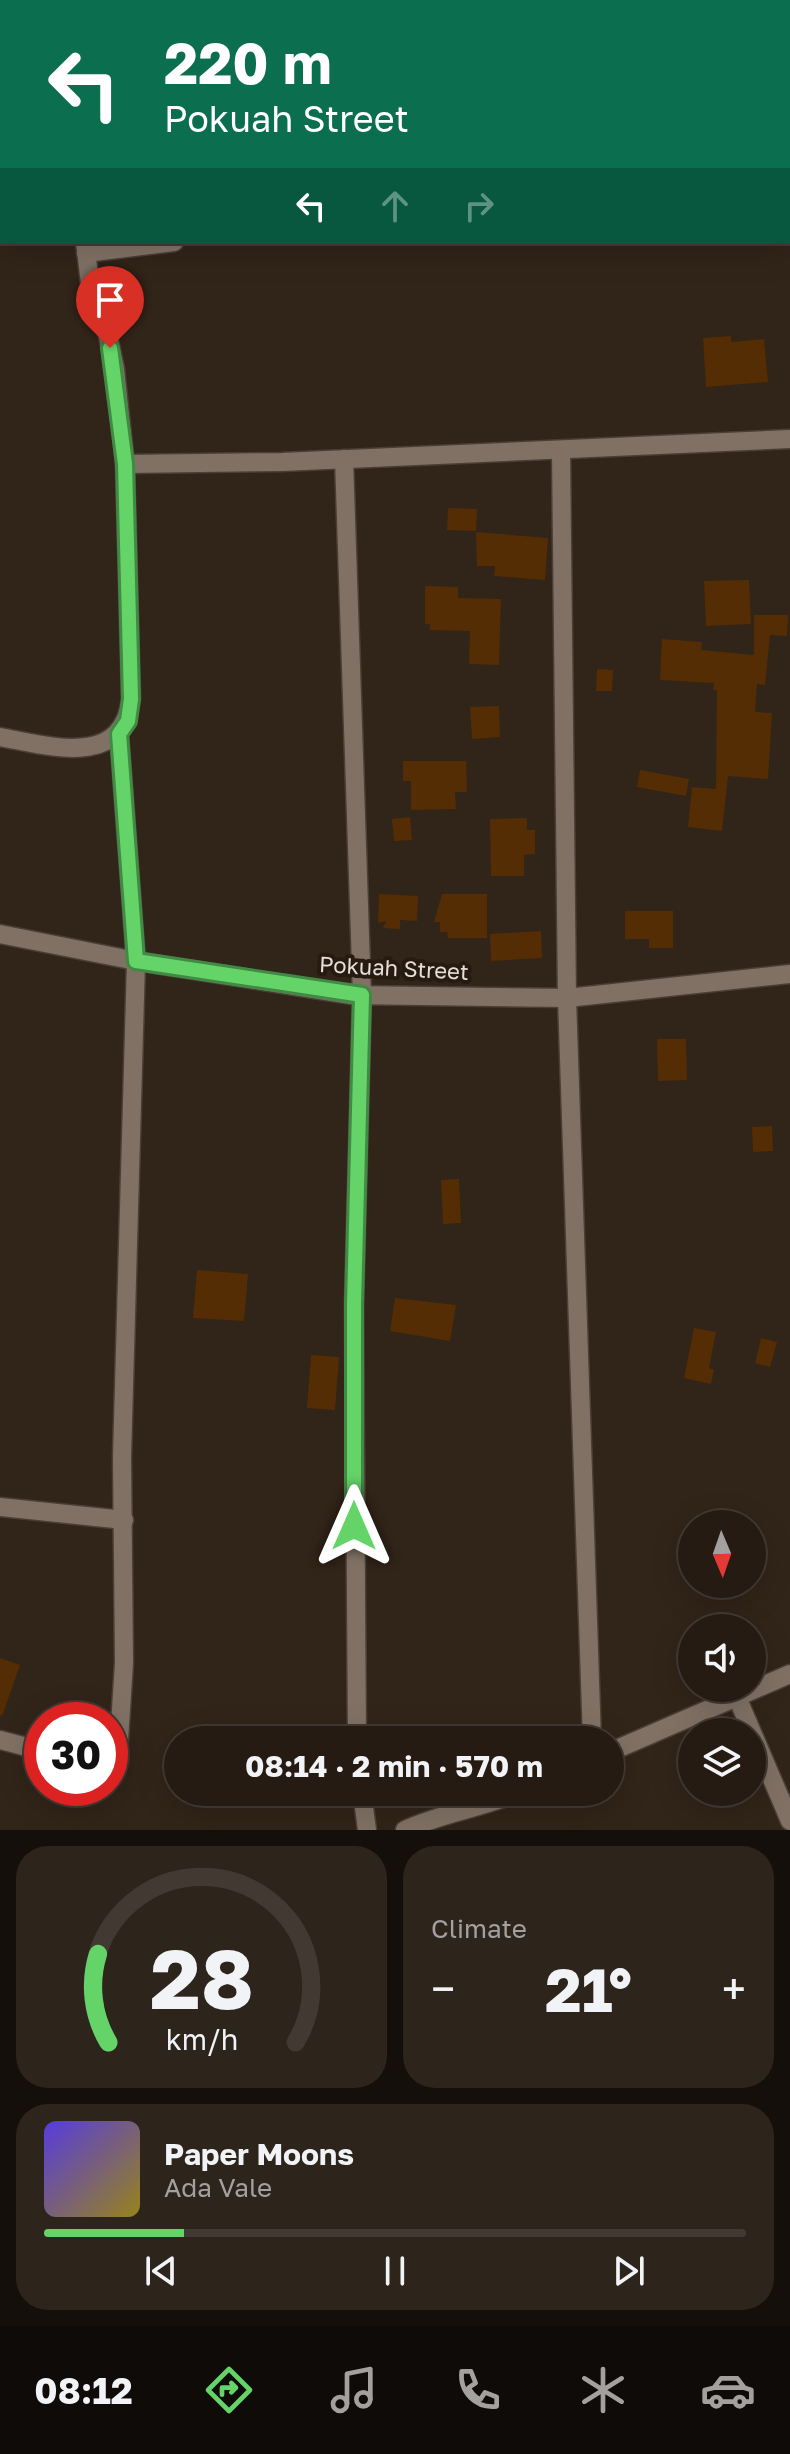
<!DOCTYPE html>
<meta charset="utf-8">
<style>
body{margin:0;font-family:"Golos Text",sans-serif;background:#2d241c;color:#f1f3f6;height:100vh;display:flex;flex-direction:column;font-size:30px;white-space:nowrap}
*{box-sizing:border-box;margin:0}
p{font-size:26px;color:#a3a1a0}
.icon{flex:none;width:44px;height:44px;fill:none;stroke:currentColor;stroke-width:2;stroke-linecap:round;stroke-linejoin:round}
.map{position:relative;height:1830px;overflow:hidden}
.details{display:flex;flex-direction:column;gap:16px;padding:16px;background:#140f0a;flex:1}
.details>*{flex:none}
.hud{position:absolute;left:0px;top:0px;width:790px;height:244px;box-shadow:0 8px 32px #0002,0 0 0 2px #423933;background:#0b6e4f;color:#fff;overflow:hidden}
.needle{width:52px;rotate:178deg}
.fabs{position:absolute;left:678px;top:1510px;display:grid;gap:16px}
.fabs a{display:grid;place-items:center;width:88px;height:88px;border-radius:50%;background:#251b13;box-shadow:0 8px 32px #0002,0 0 0 2px #423933;font-size:40px}
.speed{position:absolute;left:24px;top:1702px;display:flex;gap:16px;font-size:40px;font-weight:700;text-align:center}
.speed>*{display:grid;place-content:center;width:104px;height:104px;border-radius:50%;background:#251b13;box-shadow:0 8px 32px #0002,0 0 0 2px #423933;line-height:1}
.speed .limit{border:12px solid #d22;background:#fff;color:#111}
.pin{position:absolute;display:grid;place-items:center;width:68px;height:68px;color:#fff;margin:-82px -34px;border-radius:50% 50% 50% 0;rotate:-45deg;box-shadow:0 0 8px #0007}
.pin .icon{rotate:45deg}
.me{position:absolute;width:88px;margin:-44px;rotate:0deg;stroke-linejoin:round;filter:drop-shadow(0 0 6px #0008)}
.turn{display:flex;align-items:center;gap:28px;height:168px;padding:0 32px;font-size:36px}
.turn .icon{width:104px;height:104px;stroke-width:2.5}
.turn b{display:block;font-size:56px;line-height:68px}
.lanes{display:flex;align-items:center;height:76px;padding:0 32px;background:#0003;justify-content:center;gap:40px;direction:ltr}
.lanes .off{opacity:.35}
.big{font-size:60px;font-weight:700;line-height:1.1}
.details .tile{flex:1;display:flex;flex-direction:column;justify-content:center;gap:12px;min-width:0;padding:0 28px;border-radius:32px;background:#2d241c}
.details .dial{align-items:center;gap:0}
.dial svg{height:208px;overflow:visible;fill:none;stroke:#423933;stroke-width:7;stroke-linecap:round;text-anchor:middle}
.dial text{fill:#f1f3f6;stroke:none}
.song{display:flex;align-items:center;gap:24px}
.cover{width:96px;height:96px;border-radius:12px;background:linear-gradient(135deg,hsl(250 70% 55%),hsl(50 70% 35%))}
.played{height:8px;border-radius:4px;background:linear-gradient(90deg,#64d468 20%,#423933 20%)}
.keys{display:flex;justify-content:space-around;direction:ltr}
.heat{display:flex;justify-content:space-between;align-items:center;font-size:44px;direction:ltr}
.details .tiles{flex:1;display:grid;gap:16px;grid-template-columns:1fr 1fr}
.tile:last-child{grid-column:span 2}
.trip{position:absolute;left:164px;top:1726px;width:460px;height:80px;border-radius:40px;background:#251b13;box-shadow:0 8px 32px #0002,0 0 0 2px #423933;font-weight:700;line-height:80px;text-align:center}
.menu{display:flex;height:128px;justify-content:space-around;align-items:center;background:#0f0b08;color:#a3a1a0}
.menu .icon{width:56px;height:56px}
.menu .active{color:#64d468}
.menu b{font-size:36px;color:#f1f3f6}
.map>svg:first-child{display:block}
</style>
<div class="map">
<svg width="790" height="1830" viewBox="0 0 790 1830">
<rect width="100%" height="100%" fill="#312419"/>
<g fill="#542d04">
<path d="M 731,336 L 731,342 L 764,339 L 768,382 L 706,387 L 703,338 Z"/>
<path d="M 448,508 L 477,509 L 476,531 L 447,530 Z"/>
<path d="M 476,532 L 548,538 L 545,580 L 494,576 L 495,566 L 477,566 Z"/>
<path d="M 749,580 L 751,624 L 706,626 L 704,581 Z"/>
<path d="M 425,586 L 458,587 L 458,598 L 501,599 L 499,665 L 469,664 L 470,631 L 430,630 L 430,624 L 425,624 Z"/>
<path d="M 754,615 L 788,615 L 787,636 L 770,635 L 765,685 L 757,684 L 755,712 L 772,713 L 768,779 L 728,776 L 722,831 L 688,827 L 692,787 L 716,789 L 717,690 L 713,690 L 714,683 L 660,680 L 662,639 L 702,642 L 701,650 L 754,655 Z"/>
<path d="M 597,669 L 613,670 L 612,691 L 596,691 Z"/>
<path d="M 499,706 L 500,737 L 472,739 L 470,707 Z"/>
<path d="M 403,761 L 466,761 L 467,792 L 455,792 L 456,809 L 411,810 L 411,781 L 403,781 Z"/>
<path d="M 640,770 L 689,779 L 686,796 L 637,787 Z"/>
<path d="M 410,817 L 412,840 L 394,841 L 392,819 Z"/>
<path d="M 527,818 L 527,830 L 535,830 L 535,854 L 524,855 L 524,876 L 491,876 L 490,819 Z"/>
<path d="M 379,894 L 418,896 L 417,921 L 400,920 L 400,929 L 383,928 L 386,921 L 378,923 Z"/>
<path d="M 442,894 L 487,894 L 487,938 L 448,938 L 447,932 L 440,932 L 440,922 L 434,922 Z"/>
<path d="M 625,911 L 673,911 L 673,948 L 649,948 L 649,939 L 625,939 Z"/>
<path d="M 541,931 L 542,958 L 491,961 L 490,934 Z"/>
<path d="M 657,1039 L 686,1039 L 687,1080 L 658,1081 Z"/>
<path d="M 772,1126 L 773,1151 L 753,1152 L 752,1127 Z"/>
<path d="M 459,1179 L 461,1223 L 443,1224 L 441,1180 Z"/>
<path d="M 197,1270 L 248,1274 L 244,1321 L 193,1318 Z"/>
<path d="M 395,1298 L 456,1305 L 450,1341 L 390,1331 Z"/>
<path d="M 694,1328 L 716,1332 L 709,1368 L 714,1370 L 711,1384 L 684,1378 Z"/>
<path d="M 761,1338 L 777,1342 L 770,1367 L 755,1363 Z"/>
<path d="M 311,1355 L 339,1357 L 335,1410 L 307,1408 Z"/>
<path d="M 0,1658 L 20,1665 L 2,1716 L 0,1715 Z"/>
</g>
<g fill="none" stroke-linecap="round" stroke-linejoin="round">
<g stroke="#4a3f37" stroke-width="21">
<g id="street">
<path d="M 81,0 L 81,2"/>
<path d="M 279,0 L 279,2"/>
<path d="M 539,0 L 540,2"/>
<path d="M 788,27 L 790,27"/>
<path d="M 788,209 L 790,208"/>
<path d="M 86,253 L 174,242"/>
<path d="M 561,451 L 567,998 L 592,1740"/>
<path d="M 344,459 L 362,995 L 354,1304 L 357,1740"/>
<path d="M 125,464 L 282,462 L 790,439"/>
<path d="M 0,737 C 50,746 122,769 131,699 L 125,464 L 115,369 L 106,327 L 91,292 L 85,242"/>
<path d="M 0,934 L 136,961 L 351,995 L 567,998 L 790,974"/>
<path d="M 0,1507 L 124,1520"/>
<path d="M 737,1697 L 790,1821"/>
<path d="M 0,1740 L 42,1751"/>
<path d="M 610,1752 L 790,1674"/>
<path d="M 110,1753 L 119,1740 L 124,1663 L 122,1457 L 136,961 L 119,734"/>
<path d="M 362,1792 L 367,1830"/>
<path d="M 405,1830 C 442,1813 482,1808 519,1792"/>
</g>
</g>
<use href="#street" stroke="#817165" stroke-width="18"/>
</g>
<g fill="none" stroke-linecap="round" stroke-linejoin="round">
<g stroke="#418a44" stroke-width="20">
<path id="route" d="M 110,348 L 125,464 L 131,699 L 128,721 L 119,734 L 136,961 L 362,995 L 354,1304 L 354,1526"/>
</g>
<use href="#route" stroke="#64d468" stroke-width="14"/>
</g>
<g text-anchor="middle" stroke-width="8" stroke-linejoin="round" paint-order="stroke">
<g font-size="22" fill="#e7ded7" stroke="#271a10">
<text transform="translate(394 968) rotate(3)" y="8">Pokuah Street</text>
</g>
</g>
</svg>
<div class="fabs">
<a><svg class="needle" viewBox="-14 -14 28 28"><path d="M0-13l5 13h-10z" fill="#e53935"/><path d="M0 13l5-13h-10z" fill="#a3a1a0"/></svg></a>
<a><svg class="icon" aria-label="sound" viewBox="0 0 24 24"><path d="M4 9h4l5-4v14l-5-4H4zM17 9q2 3 0 6"/></svg></a>
<a><svg class="icon" aria-label="layers" viewBox="0 0 24 24"><path d="M12 4l9 5-9 5-9-5zM3 14l9 5 9-5"/></svg></a>
</div>
<div class="speed"><div class="limit">30</div></div>
<div class="pin" style="left:110px;top:348px;background:#d93025"><svg class="icon" aria-label="arrive" viewBox="0 0 24 24"><path d="M6 21V4h12l-3 4 3 4H6"/></svg></div>
<svg class="me" style="left:354px;top:1526px" viewBox="-20 -20 40 40"><path d="M0-17L14 15 0 8-14 15z" fill="#64d468" stroke="#fff" stroke-width="4"/></svg>
<div class="trip">08:14 · 2 min · 570 m</div>
<div class="hud">
<div class="turn"><svg class="icon" aria-label="left" viewBox="0 0 24 24"><path d="M17 20v-9H6M10 6l-5 5 5 5"/></svg><div><b>220 m</b>Pokuah Street</div></div>
<div class="lanes"><svg class="icon" aria-label="left" viewBox="0 0 24 24"><path d="M17 20v-9H6M10 6l-5 5 5 5"/></svg><svg class="icon off" aria-label="ahead" viewBox="0 0 24 24"><path d="M12 20V5M6 11l6-6 6 6"/></svg><svg class="icon off" aria-label="right" viewBox="0 0 24 24"><path d="M7 20v-9h11M14 6l5 5-5 5"/></svg></div>
</div>
</div>
<section class="details">
<div class="tiles">
<div class="tile dial"><svg viewBox="0 0 100 80">
<path d="M14 69A42 42 0 1 1 86 69"/>
<path d="M14 69A42 42 0 0 1 10 35" stroke="#64d468"/>
<text x="50" y="56" font-size="32" font-weight="700">28</text>
<text x="50" y="72" font-size="11">km/h</text>
</svg></div>
<div class="tile"><p>Climate</p>
<div class="heat"><a>−</a><b class="big">21°</b><a>+</a></div>
</div>
<div class="tile">
<div class="song"><i class="cover"></i><div><b>Paper Moons</b><p>Ada Vale</p></div></div>
<div class="played"></div>
<div class="keys"><svg class="icon" aria-label="previous" viewBox="0 0 24 24"><path d="M18 5L8 12l10 7zM5 5v14"/></svg><svg class="icon" aria-label="pause" viewBox="0 0 24 24"><path d="M8 5v14M16 5v14"/></svg><svg class="icon" aria-label="next" viewBox="0 0 24 24"><path d="M6 5l10 7-10 7zM19 5v14"/></svg></div>
</div>
</div>
</section>
<nav class="menu">
<b>08:12</b>
<svg class="icon active" aria-label="directions" viewBox="0 0 24 24"><path d="M12 3l9 9-9 9-9-9zM9 14v-3h6M13 9l2 2-2 2"/></svg>
<svg class="icon" aria-label="music" viewBox="0 0 24 24"><path d="M9 18V5l10-2v13"/><circle cx="6" cy="18" r="3"/><circle cx="16" cy="16" r="3"/></svg>
<svg class="icon" aria-label="phone" viewBox="0 0 24 24"><path d="M5 4h4l2 5-3 2q2 4 5 5l2-3 5 2v4C11 20 4 13 5 4z"/></svg>
<svg class="icon" aria-label="climate" viewBox="0 0 24 24"><path d="M12 3v18M4 7l16 10M4 17L20 7"/></svg>
<svg class="icon" aria-label="car" viewBox="0 0 24 24"><path d="M5 17H2v-5l4-1 3-4h7l3 4 3 1v5h-3M9 17h6M6 11h13"/><circle cx="7" cy="17" r="2"/><circle cx="17" cy="17" r="2"/></svg>
</nav>
